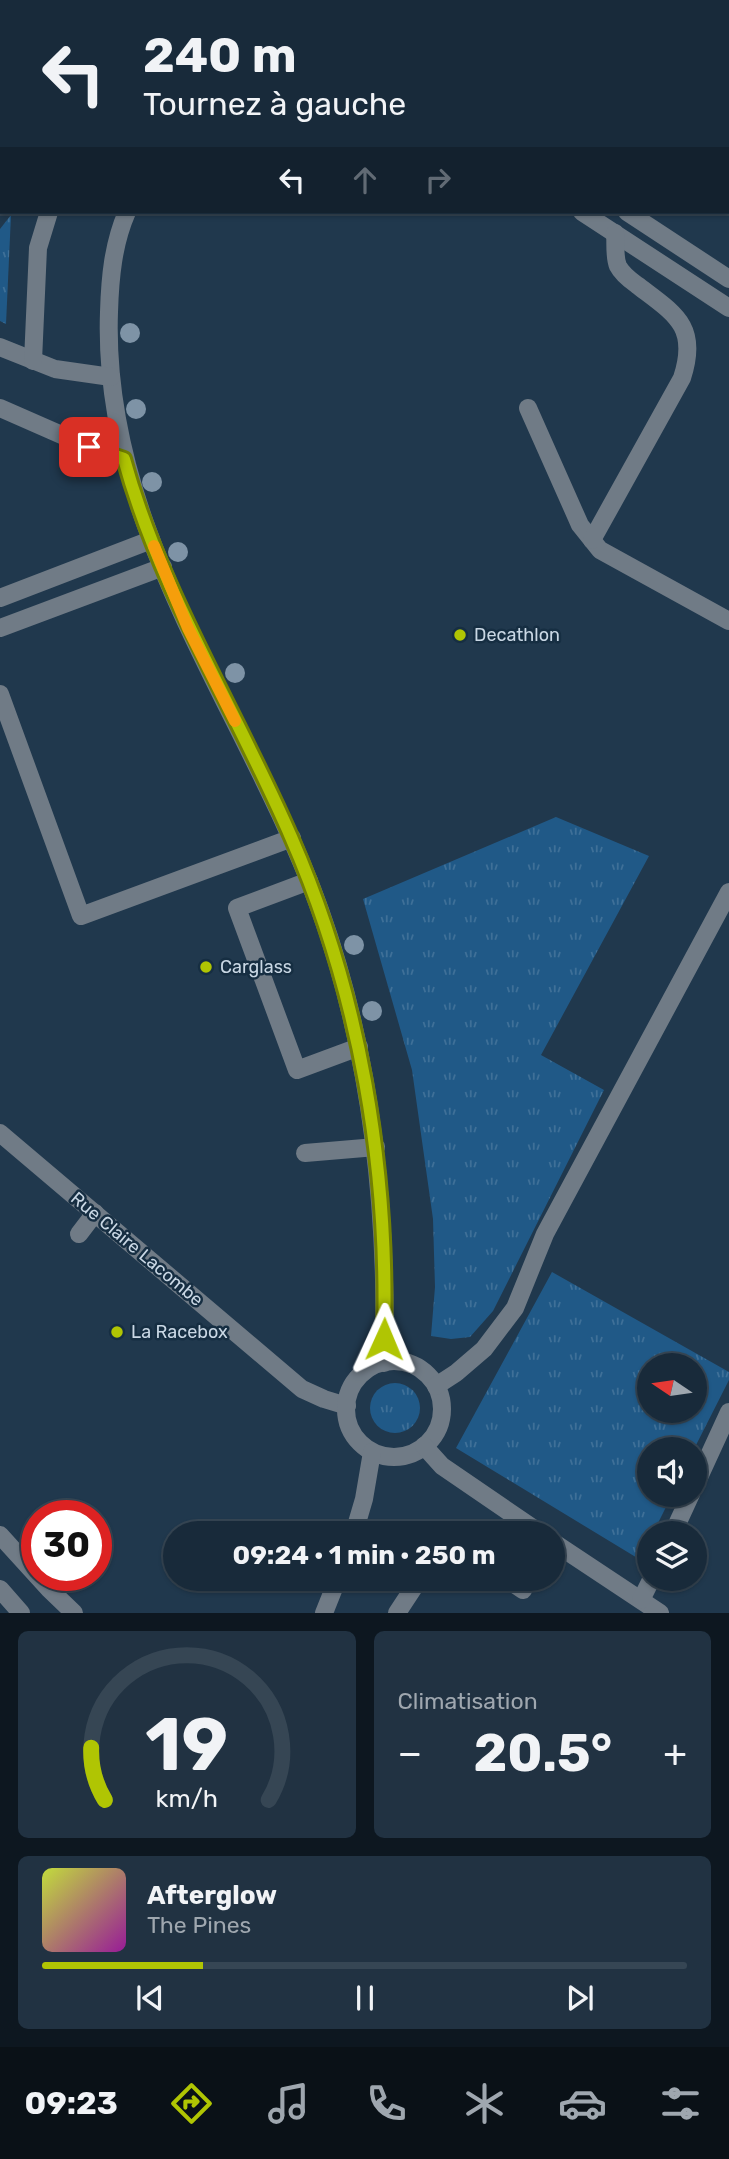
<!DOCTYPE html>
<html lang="fr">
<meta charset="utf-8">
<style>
body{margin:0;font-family:Rubik,sans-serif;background:#213242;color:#f1f3f6;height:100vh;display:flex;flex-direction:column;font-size:26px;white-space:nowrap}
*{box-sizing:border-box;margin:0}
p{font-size:23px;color:#9fa7af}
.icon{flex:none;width:38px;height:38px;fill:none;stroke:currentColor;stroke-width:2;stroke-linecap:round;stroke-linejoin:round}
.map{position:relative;height:1613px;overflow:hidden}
.side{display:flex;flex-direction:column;gap:18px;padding:18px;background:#0d1720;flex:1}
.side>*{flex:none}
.hud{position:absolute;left:0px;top:0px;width:730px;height:214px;box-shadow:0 2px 5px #0004,0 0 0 2px #364654;background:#182a3a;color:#f1f3f6;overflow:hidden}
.needle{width:46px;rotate:283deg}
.tools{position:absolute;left:637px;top:1353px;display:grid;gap:14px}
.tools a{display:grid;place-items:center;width:70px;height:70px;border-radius:50%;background:#182a3a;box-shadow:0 2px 5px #0004,0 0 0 2px #364654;font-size:35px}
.speed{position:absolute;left:21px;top:1500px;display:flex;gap:14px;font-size:35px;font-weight:700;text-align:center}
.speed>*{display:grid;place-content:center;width:91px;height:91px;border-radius:50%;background:#182a3a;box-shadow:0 2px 5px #0004,0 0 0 2px #364654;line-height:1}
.speed .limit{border:10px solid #d22;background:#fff;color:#111}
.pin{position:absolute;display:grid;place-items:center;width:60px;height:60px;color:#fff;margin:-30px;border-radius:14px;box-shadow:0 4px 10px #0006}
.me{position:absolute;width:77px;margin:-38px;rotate:1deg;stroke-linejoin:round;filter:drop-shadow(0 0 5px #0008)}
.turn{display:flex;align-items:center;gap:24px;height:147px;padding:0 28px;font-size:32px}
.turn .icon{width:91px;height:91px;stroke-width:2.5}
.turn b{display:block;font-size:49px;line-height:60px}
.lanes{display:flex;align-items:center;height:66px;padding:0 28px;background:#0003;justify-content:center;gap:35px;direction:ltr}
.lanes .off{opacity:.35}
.big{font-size:52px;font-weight:700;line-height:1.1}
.side .tile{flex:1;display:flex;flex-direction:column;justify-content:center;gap:10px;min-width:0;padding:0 24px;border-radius:10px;background:#213242}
.side .dial{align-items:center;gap:0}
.dial svg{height:182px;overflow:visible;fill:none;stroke:#364654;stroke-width:7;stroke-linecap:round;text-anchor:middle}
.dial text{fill:#f1f3f6;stroke:none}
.song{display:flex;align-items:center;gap:21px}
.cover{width:84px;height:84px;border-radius:10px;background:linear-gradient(135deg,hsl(70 70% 55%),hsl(300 70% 35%))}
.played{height:7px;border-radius:4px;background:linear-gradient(90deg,#b0c503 25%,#364654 25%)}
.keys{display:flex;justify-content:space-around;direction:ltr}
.heat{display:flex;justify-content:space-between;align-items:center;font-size:38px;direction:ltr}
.side .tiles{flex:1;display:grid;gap:18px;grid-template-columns:1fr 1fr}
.tile:last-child{grid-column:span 2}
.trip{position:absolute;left:163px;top:1521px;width:402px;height:70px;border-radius:35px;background:#182a3a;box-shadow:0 2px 5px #0004,0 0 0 2px #364654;font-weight:700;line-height:70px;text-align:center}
.dock{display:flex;height:112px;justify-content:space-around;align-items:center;background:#0a1117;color:#9fa7af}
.dock .icon{width:49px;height:49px}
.dock .on{color:#b0c503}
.dock b{font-size:32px;color:#f1f3f6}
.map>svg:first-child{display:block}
</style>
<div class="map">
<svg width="729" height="1613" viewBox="0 0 729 1613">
<defs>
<pattern id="grass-tufts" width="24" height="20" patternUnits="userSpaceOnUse" patternTransform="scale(1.75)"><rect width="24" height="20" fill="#205987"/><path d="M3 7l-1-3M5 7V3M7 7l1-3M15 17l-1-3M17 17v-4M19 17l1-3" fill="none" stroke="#3f7098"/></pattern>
</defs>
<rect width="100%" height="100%" fill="#20384d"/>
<g fill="url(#grass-tufts)" fill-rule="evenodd">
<path d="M 123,0 L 344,0 L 344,2 Z"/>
<path d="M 11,215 L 6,324 L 0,321 L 0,229 Z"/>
<path d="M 556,817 L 649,856 L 541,1055 L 604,1090 L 493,1311 L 470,1337 L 451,1339 L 431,1336 L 435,1287 L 433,1219 L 412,1070 L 363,899 Z"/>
<path d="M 552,1272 L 729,1372 L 729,1380 L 694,1449 L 649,1449 L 649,1494 L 672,1495 L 653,1533 L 649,1533 L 649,1540 L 639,1559 L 456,1448 ZM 695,1365 L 695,1410 L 649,1410 L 649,1365 Z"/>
<circle cx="395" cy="1408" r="25"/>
</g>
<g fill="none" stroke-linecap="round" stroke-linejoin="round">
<g stroke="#707b86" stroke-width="18">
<path d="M 107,0 L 108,2"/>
<path d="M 364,2 L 364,0"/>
<path d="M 0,41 L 2,42"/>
<path d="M 0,130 L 2,132"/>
<path d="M 127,212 C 113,244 110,278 109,312 C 101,533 249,712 320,910 C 372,1056 388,1209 384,1363"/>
<path d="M 582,212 L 729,308"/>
<path d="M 627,212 L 729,279"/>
<path d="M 0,347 L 55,369 L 111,377"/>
<path d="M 33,361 L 38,248 L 49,212"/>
<path d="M 0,408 L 89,447 L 124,459"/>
<path d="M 528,408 L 580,525 L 600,550 L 729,621"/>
<path d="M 592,540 L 682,378 C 699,326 675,314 637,285 C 630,280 622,274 618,266 C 614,257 616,243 615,233"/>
<path d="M 0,598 L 151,540"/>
<path d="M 0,628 L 163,567"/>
<path d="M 0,694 L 81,916 L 292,838"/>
<path d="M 309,881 L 237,908 L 297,1070 L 359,1047"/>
<path d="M 0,1133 L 302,1389 L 324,1399 L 347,1406"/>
<path d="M 305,1153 L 376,1147"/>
<path d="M 79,1234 L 95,1213"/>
<circle cx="394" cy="1409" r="48"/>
<path d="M 436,1386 L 456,1373 L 484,1349 L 515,1308 L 545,1234 L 729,892"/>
<path d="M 424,1446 L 442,1466 L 540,1533"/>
<path d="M 695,1486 L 729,1412"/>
<path d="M 354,1533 L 364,1499 L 372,1452"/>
<path d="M 673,1533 L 691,1494"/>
<path d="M 0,1535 L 49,1589 L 74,1613"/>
<path d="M 553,1542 L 660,1613"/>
<path d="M 505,1578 L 523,1590"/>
<path d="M 0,1589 L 21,1613"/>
<path d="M 641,1600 L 652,1578"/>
<path d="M 324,1613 L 338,1578"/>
<path d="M 397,1613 L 420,1578"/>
</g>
</g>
<g fill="#7e93a6">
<circle cx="130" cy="333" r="10"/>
<circle cx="136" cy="409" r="10"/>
<circle cx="152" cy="482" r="10"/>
<circle cx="178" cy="552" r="10"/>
<circle cx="235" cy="673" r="10"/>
<circle cx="354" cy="945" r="10"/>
<circle cx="372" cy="1011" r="10"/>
</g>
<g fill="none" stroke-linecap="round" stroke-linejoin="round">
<g stroke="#728002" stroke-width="18">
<path id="route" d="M 89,447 L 124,459 C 161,593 236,710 291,837 C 360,995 389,1167 384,1339"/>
</g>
<use href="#route" stroke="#b0c503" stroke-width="12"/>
<path stroke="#f59e0b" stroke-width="12" d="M 154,546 L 188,628 L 235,721"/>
</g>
<g fill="#b0c503" stroke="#162e42" stroke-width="2.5">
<circle cx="460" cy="635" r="7"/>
<circle cx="206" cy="967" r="7"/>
<circle cx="117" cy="1332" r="7"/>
</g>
<g text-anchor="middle" stroke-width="5" stroke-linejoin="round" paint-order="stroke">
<g font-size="18" fill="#c9d7e4" stroke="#162e42" text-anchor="start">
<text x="474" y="641">Decathlon</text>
<text x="220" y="973">Carglass</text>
<text x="131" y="1338">La Racebox</text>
</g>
<g font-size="18" fill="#c9d7e4" stroke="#162e42">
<text transform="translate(137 1249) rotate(40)" y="6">Rue Claire Lacombe</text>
</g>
</g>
</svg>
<div class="tools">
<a><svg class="needle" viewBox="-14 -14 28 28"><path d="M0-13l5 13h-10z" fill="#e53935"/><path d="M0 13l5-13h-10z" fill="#9fa7af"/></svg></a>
<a><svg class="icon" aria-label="sound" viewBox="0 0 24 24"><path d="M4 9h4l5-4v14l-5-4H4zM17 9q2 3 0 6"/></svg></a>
<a><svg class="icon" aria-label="layers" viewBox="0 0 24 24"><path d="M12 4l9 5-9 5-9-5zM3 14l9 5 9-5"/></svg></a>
</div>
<div class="speed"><div class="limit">30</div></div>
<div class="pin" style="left:89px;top:447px;background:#d93025"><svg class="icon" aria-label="arrive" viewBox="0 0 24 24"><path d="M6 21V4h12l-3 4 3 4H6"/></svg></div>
<svg class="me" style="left:384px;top:1339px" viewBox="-20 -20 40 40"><path d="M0-17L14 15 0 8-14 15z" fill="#b0c503" stroke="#fff" stroke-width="4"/></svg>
<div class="trip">09:24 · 1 min · 250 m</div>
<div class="hud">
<div class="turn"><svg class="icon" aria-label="left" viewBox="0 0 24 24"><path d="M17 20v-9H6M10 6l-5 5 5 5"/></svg><div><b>240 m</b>Tournez à gauche</div></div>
<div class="lanes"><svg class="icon" aria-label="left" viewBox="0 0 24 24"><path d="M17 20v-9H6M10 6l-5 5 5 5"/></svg><svg class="icon off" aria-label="ahead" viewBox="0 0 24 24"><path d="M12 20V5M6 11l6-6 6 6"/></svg><svg class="icon off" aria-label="right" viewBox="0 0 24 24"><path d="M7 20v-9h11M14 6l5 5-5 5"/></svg></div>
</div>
</div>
<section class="side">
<div class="tiles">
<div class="tile dial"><svg viewBox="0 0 100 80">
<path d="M14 69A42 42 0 1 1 86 69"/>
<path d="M14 69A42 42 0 0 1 8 46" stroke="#b0c503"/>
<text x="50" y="56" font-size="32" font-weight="700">19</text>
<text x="50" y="72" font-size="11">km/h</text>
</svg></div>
<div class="tile"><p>Climatisation</p>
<div class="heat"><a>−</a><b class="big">20.5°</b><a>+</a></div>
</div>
<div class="tile">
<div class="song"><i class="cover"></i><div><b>Afterglow</b><p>The Pines</p></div></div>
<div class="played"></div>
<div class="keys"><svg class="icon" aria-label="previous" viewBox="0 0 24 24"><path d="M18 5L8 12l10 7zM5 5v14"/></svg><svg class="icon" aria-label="pause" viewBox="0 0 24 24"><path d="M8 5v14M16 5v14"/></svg><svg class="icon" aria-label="next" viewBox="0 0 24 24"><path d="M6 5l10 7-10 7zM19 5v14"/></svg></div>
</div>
</div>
</section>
<nav class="dock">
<b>09:23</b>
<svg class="icon on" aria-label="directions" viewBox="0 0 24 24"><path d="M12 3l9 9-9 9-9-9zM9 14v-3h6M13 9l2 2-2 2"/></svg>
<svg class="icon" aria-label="music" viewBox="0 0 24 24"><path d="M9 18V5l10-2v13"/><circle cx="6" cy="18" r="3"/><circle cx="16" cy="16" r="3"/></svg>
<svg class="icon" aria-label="phone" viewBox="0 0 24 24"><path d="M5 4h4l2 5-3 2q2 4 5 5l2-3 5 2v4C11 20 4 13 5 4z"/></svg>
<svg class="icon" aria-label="climate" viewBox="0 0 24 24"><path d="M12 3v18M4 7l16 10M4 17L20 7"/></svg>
<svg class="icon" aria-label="car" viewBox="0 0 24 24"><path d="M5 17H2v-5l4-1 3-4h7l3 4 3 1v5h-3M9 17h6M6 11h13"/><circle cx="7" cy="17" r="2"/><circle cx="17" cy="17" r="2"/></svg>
<svg class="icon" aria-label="filters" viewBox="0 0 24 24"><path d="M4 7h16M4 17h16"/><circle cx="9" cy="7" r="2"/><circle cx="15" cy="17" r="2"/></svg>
</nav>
